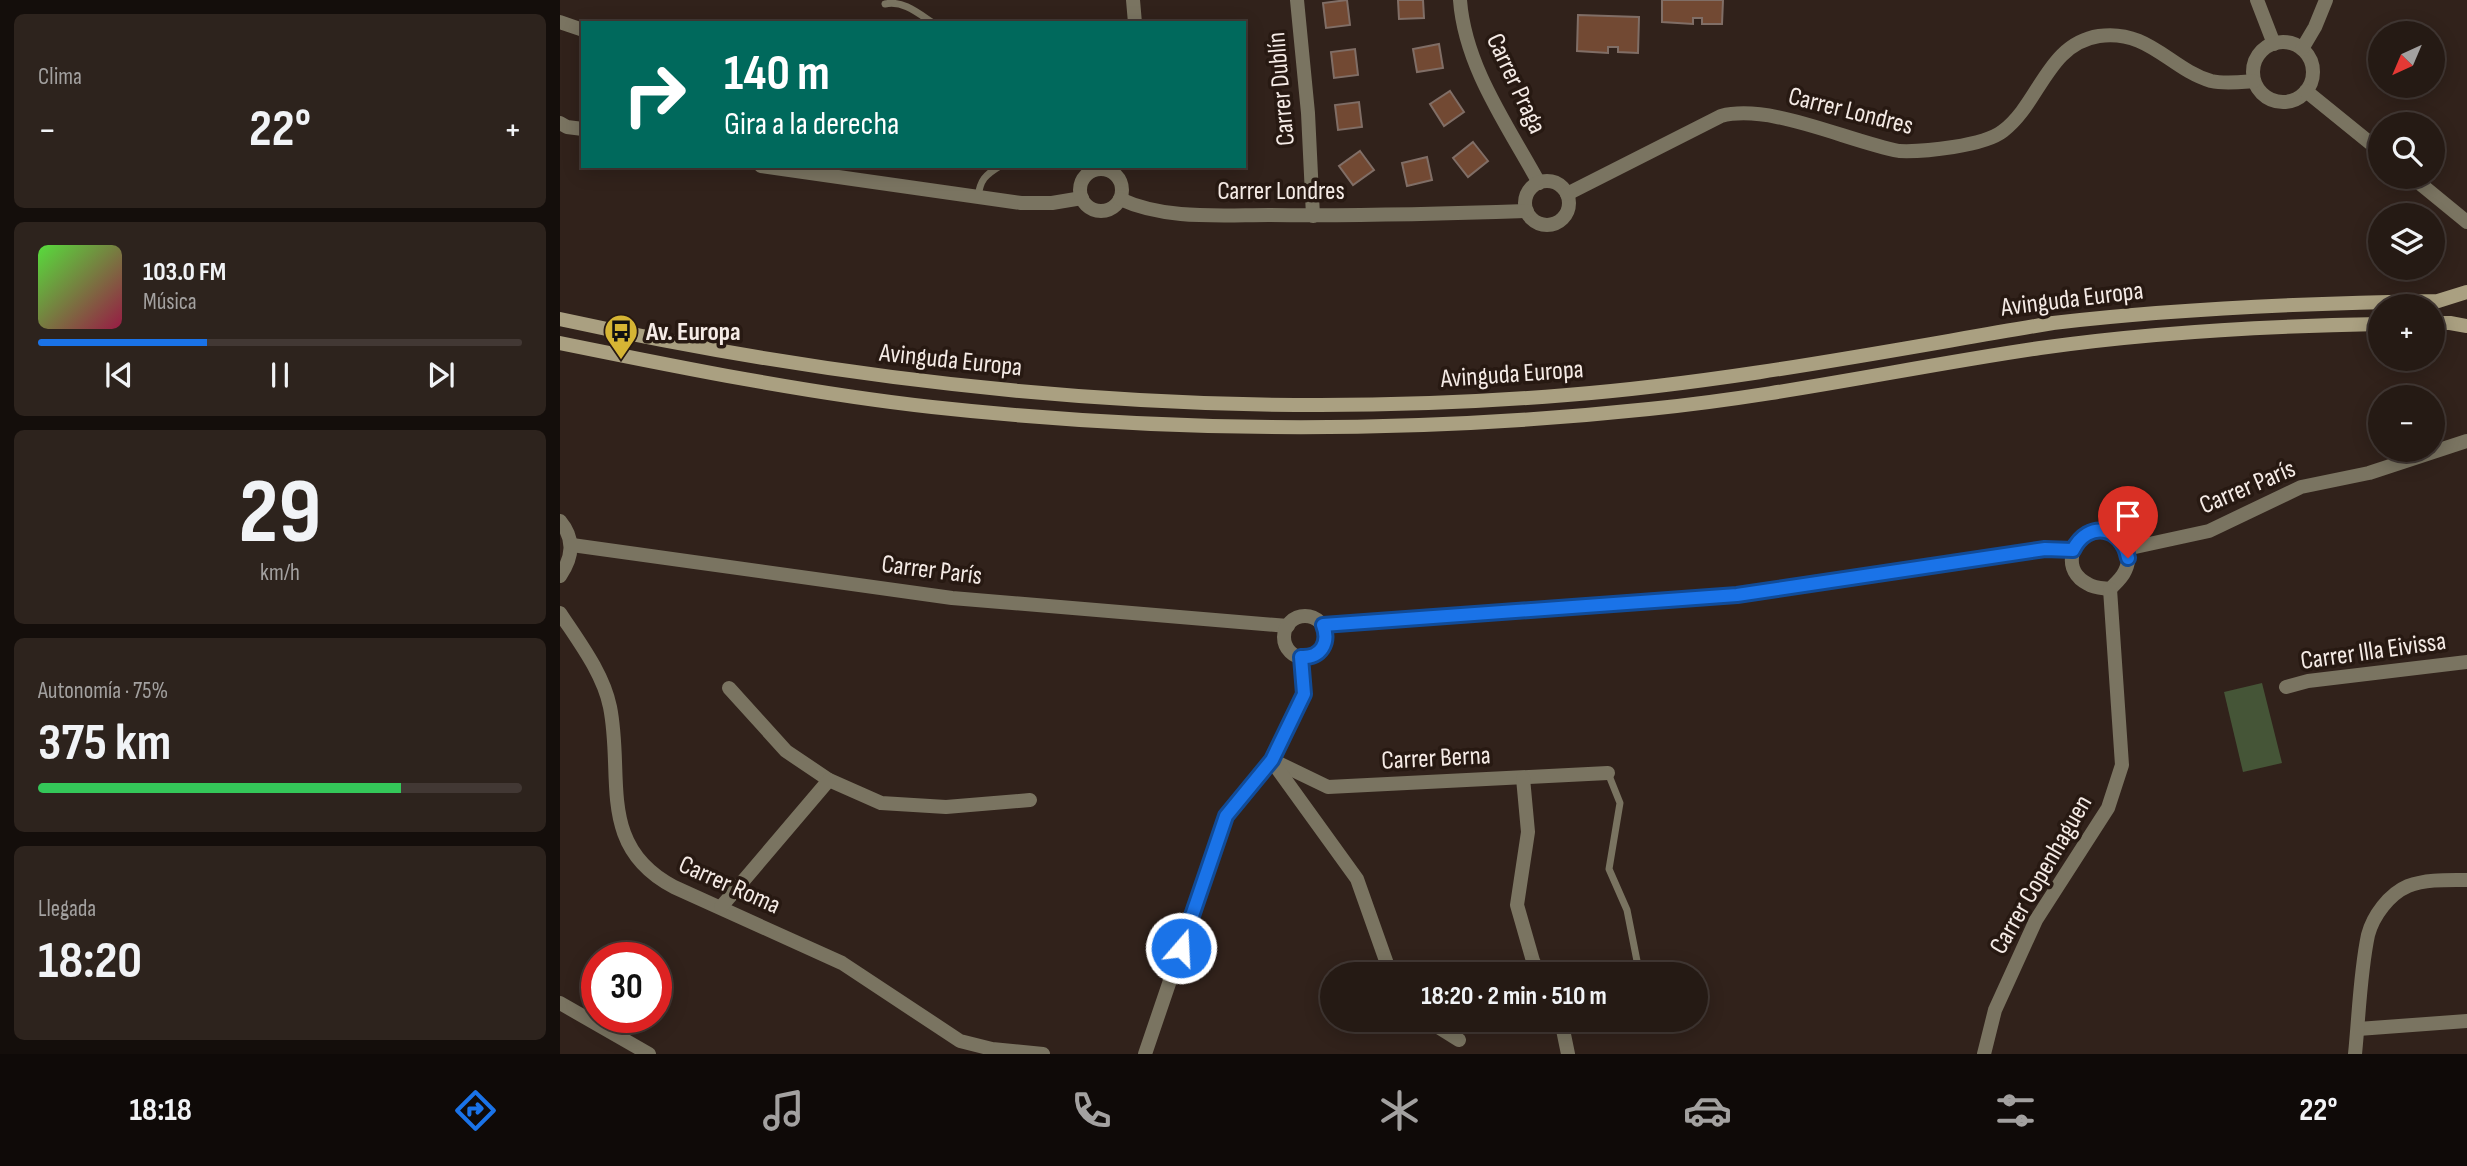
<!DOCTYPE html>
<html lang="es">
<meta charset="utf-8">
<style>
body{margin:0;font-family:"Sofia Sans Condensed",sans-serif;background:#2d231d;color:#f1f3f6;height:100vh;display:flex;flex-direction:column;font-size:26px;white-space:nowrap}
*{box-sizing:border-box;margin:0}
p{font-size:23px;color:#a3a1a0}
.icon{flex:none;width:38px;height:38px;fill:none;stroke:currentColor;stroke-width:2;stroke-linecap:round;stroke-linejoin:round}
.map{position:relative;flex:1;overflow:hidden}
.side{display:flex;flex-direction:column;gap:14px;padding:14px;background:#140e0b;width:560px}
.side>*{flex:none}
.banner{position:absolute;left:21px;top:21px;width:665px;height:147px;border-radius:0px;box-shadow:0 4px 18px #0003,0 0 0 2px #423834;background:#00695c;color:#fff;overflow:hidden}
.needle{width:46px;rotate:224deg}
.fabs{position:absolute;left:1808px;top:21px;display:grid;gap:14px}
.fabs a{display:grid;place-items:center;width:77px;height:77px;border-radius:50%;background:#251a14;box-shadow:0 4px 18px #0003,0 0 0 2px #423834;font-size:35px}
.speed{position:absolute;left:21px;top:942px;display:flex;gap:14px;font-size:35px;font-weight:700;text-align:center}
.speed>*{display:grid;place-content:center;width:91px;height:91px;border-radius:50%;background:#251a14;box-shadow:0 4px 18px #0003,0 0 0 2px #423834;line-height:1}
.speed .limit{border:10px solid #d22;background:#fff;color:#111}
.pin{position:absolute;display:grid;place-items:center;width:60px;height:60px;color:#fff;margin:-72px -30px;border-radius:50% 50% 50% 0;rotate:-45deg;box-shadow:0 0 7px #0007}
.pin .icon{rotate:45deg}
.me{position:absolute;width:77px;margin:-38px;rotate:19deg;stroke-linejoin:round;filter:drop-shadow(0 0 5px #0008)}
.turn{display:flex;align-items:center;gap:24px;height:147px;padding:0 28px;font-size:32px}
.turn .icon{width:91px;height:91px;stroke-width:2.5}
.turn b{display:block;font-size:49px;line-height:60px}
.big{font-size:52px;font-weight:700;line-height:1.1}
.side .widget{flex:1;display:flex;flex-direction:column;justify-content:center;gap:10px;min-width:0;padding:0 24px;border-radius:10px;background:#2d231d}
.side .dial{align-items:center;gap:0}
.dial b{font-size:91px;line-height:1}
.song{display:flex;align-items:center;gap:21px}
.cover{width:84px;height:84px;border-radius:10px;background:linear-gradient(135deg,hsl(110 70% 55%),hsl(340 70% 35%))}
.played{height:7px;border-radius:4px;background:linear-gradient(90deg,#1a73e8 35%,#423834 35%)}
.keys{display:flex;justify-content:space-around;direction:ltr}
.heat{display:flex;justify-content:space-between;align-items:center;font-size:38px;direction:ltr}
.charge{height:10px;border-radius:5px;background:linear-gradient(90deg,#34c759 75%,#423834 0)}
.trip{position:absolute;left:760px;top:962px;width:388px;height:70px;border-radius:35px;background:#251a14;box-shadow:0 4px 18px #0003,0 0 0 2px #423834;font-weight:700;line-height:70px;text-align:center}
.tabs{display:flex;height:112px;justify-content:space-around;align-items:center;background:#0f0a08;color:#a3a1a0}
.tabs .icon{width:49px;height:49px}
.tabs .selected{color:#1a73e8}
.tabs b{font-size:32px;color:#f1f3f6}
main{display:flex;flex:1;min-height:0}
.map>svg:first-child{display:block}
</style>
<main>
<section class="side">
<div class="widget"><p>Clima</p>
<div class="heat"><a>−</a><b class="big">22°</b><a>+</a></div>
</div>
<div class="widget">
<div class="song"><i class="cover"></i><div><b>103.0 FM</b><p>Música</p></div></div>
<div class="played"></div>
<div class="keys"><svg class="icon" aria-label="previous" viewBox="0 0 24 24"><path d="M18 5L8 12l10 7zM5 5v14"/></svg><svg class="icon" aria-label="pause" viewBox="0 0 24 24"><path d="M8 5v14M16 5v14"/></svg><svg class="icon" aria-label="next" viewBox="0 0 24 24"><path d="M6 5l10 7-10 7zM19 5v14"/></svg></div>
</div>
<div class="widget dial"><b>29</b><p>km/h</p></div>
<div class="widget"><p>Autonomía · 75%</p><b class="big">375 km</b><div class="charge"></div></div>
<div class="widget"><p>Llegada</p><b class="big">18:20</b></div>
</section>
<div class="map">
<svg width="1907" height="1054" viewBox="0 0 1907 1054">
<rect width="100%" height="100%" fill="#31221b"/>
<path fill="#455537" d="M 1702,683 L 1722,763 L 1683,772 L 1664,692 Z"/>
<g fill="#724933" stroke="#806e66" stroke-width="2">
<path d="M 787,0 L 790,25 L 766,28 L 763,3 Z"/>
<path d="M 838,0 L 863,0 L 864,18 L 839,19 Z"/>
<path d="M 1102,0 L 1163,0 L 1162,24 L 1142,24 L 1142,18 L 1133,18 L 1133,24 L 1102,22 Z"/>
<path d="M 1018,15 L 1079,17 L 1078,53 L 1058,52 L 1058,47 L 1048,47 L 1048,53 L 1017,51 Z"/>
<path d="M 879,44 L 883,68 L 857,72 L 853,49 Z"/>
<path d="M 795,49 L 798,75 L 774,78 L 771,52 Z"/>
<path d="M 890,91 L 904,112 L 884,126 L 870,104 Z"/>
<path d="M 799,102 L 802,127 L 778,130 L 775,105 Z"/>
<path d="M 913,142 L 928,161 L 908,177 L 893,158 Z"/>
<path d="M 800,151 L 814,170 L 793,185 L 779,166 Z"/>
<path d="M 867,157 L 872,180 L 847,186 L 842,163 Z"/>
</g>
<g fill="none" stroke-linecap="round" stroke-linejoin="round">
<g stroke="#7a7461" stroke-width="7">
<path d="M 325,4 C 343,0 358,13 373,23"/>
<path d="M 418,197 C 420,180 425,175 440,166"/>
<path d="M 1048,773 L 1060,803 L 1049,869 L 1067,910 L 1077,961 L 1072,975"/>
</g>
<g stroke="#7a7461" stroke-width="14">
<path d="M 573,0 L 575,23"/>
<path d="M 737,0 L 748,113 L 753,216"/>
<path d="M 900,0 C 905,67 948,126 979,183"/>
<path d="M 1697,0 L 1714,44"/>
<path d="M 0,22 L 23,30"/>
<circle cx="1723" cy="72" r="30"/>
<path d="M 1742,49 L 1755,27 L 1766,0"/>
<path d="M 1746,91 L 1820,151"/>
<path d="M 0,123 L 7,127 L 23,129"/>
<path d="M 201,166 L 461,203 L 492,203 L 522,198"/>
<circle cx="541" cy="190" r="21"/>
<path d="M 1852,177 L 1907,222"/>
<circle cx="987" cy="203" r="22"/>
<path d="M 1007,194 L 1161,116 C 1210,103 1287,141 1339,151 C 1364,152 1424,146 1443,131 C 1480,103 1487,44 1539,36 C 1589,29 1610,69 1651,81 C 1665,84 1681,82 1694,81"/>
<path d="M 560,199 C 605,220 660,215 709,215 C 795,216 881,214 967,211"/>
<path d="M 0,521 C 15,539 13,557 0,576"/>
<path d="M 1533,531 C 1556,531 1577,546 1565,571 C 1562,578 1555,584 1550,589 C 1543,588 1534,588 1528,584 C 1502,571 1510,540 1533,531 Z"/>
<path d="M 12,545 L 392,598 L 728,626"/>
<path d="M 1566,549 L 1649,531 L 1741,487 L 1809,473 L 1907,441"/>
<path d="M 0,613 C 19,642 43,673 50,707 C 64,777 36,846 114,887 L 282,963 L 400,1041 L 432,1049 L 483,1054"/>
<circle cx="745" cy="637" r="21"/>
<path d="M 763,625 L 1177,595 L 1485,549 L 1513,550"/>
<path d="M 1726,687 L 1748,681 L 1907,662"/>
<path d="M 169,688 L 226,751 L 269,780"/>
<path d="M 712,760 L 768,787 L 1048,773"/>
<path d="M 714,764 L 797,879 L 831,975"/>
<path d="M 963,778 L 968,832 L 957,905 L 973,961 L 980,975"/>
<path d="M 161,907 L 269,780 L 321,803 L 386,807 L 470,800"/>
<path d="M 0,1003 L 89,1054"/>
<path d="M 867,1020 L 899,1040"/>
<path d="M 1001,1020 L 1008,1054"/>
<path d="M 1798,1029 L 1907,1021"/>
<path d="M 585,1054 L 666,816 L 712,760 L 744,694 L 741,657"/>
<path d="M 1424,1054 L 1435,1010 L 1476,920 L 1548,808 L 1562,765 L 1550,589"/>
<path d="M 1795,1054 C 1799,1015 1800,973 1808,935 C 1813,916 1829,894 1848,886 C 1866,879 1888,880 1907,880"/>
</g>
<g stroke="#aaa081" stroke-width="14">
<path d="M 0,319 C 330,391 669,423 1007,395 C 1170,382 1331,350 1493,323 C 1621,308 1749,303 1878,301 L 1907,292"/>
<path d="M 1872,323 L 1890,323 L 1907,326"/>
<path d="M 0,343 C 123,368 247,393 372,407 C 610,433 851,434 1089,409 C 1221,396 1350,367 1480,348 C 1593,332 1707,326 1820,324"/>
</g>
</g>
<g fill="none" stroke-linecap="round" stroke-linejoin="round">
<g stroke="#114b97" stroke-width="18">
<path id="route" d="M 621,948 L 666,816 L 712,760 L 744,694 L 741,657 C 761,658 770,643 763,625 L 1177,595 L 1485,549 L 1513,550 C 1528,520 1562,526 1568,558"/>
</g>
<use href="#route" stroke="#1a73e8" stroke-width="12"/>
</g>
<defs>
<g id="bus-pin" transform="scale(1.75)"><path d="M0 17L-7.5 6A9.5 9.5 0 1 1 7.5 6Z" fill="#d6b534" stroke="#271912"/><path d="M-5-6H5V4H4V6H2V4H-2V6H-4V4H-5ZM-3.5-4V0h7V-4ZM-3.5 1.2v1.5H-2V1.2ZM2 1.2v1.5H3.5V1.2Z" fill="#111"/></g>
</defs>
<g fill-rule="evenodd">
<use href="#bus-pin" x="61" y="331"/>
</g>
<g text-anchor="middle" stroke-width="7" stroke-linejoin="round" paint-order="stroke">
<g font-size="26" fill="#f5ebe6" stroke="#271912">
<text transform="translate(957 83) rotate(65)" y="9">Carrer Praga</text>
<text transform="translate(720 89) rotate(-95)" y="9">Carrer Dublín</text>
<text transform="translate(1291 110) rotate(14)" y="9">Carrer Londres</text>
<text x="721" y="199">Carrer Londres</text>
<text transform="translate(1512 298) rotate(-7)" y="9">Avinguda Europa</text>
<text transform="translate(391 359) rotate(6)" y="9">Avinguda Europa</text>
<text transform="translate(952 373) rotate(-4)" y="9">Avinguda Europa</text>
<text transform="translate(1687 486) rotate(-23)" y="9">Carrer París</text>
<text transform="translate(372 569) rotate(7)" y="9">Carrer París</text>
<text transform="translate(1813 650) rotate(-8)" y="9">Carrer Illa Eivissa</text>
<text transform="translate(876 757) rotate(-3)" y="9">Carrer Berna</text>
<text transform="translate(1480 874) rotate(-60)" y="9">Carrer Copenhaguen</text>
<text transform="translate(170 884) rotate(24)" y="9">Carrer Roma</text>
</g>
<g font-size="26" font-weight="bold" fill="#f5ebe6" stroke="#271912" text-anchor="start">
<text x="86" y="340">Av. Europa</text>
</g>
</g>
</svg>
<div class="fabs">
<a><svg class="needle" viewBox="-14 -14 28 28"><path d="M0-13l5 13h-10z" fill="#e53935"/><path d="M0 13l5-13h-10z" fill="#a3a1a0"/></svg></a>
<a><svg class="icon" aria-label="search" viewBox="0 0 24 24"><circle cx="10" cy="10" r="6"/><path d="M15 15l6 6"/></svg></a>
<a><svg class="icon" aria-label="layers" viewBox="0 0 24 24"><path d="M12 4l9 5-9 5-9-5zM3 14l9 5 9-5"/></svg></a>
<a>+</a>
<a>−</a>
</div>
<div class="speed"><div class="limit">30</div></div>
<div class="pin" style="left:1568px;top:558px;background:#d93025"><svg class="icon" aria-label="arrive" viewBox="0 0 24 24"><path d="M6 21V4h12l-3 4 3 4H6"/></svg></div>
<svg class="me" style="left:621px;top:948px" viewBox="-20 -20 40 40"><circle r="17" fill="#1a73e8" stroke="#fff" stroke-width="3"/><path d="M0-11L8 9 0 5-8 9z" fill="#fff"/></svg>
<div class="trip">18:20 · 2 min · 510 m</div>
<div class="banner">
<div class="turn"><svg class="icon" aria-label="right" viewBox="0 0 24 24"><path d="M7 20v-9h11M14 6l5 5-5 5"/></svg><div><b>140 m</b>Gira a la derecha</div></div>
</div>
</div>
</main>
<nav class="tabs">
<b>18:18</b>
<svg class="icon selected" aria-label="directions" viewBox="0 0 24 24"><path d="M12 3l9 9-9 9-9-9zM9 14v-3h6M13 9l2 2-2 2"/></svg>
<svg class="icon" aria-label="music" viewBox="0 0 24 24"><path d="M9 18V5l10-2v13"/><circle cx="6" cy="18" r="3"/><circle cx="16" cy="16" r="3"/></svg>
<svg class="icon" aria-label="phone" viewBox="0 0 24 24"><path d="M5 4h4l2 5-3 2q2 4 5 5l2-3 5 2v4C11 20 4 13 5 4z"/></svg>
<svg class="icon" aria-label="climate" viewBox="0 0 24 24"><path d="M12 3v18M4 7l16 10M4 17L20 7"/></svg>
<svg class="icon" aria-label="car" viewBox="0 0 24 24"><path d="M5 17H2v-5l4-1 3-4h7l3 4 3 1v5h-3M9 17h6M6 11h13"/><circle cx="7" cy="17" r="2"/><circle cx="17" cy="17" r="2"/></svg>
<svg class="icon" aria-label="filters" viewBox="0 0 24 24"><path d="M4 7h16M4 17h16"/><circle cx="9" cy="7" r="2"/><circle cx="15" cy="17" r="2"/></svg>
<b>22°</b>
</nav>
